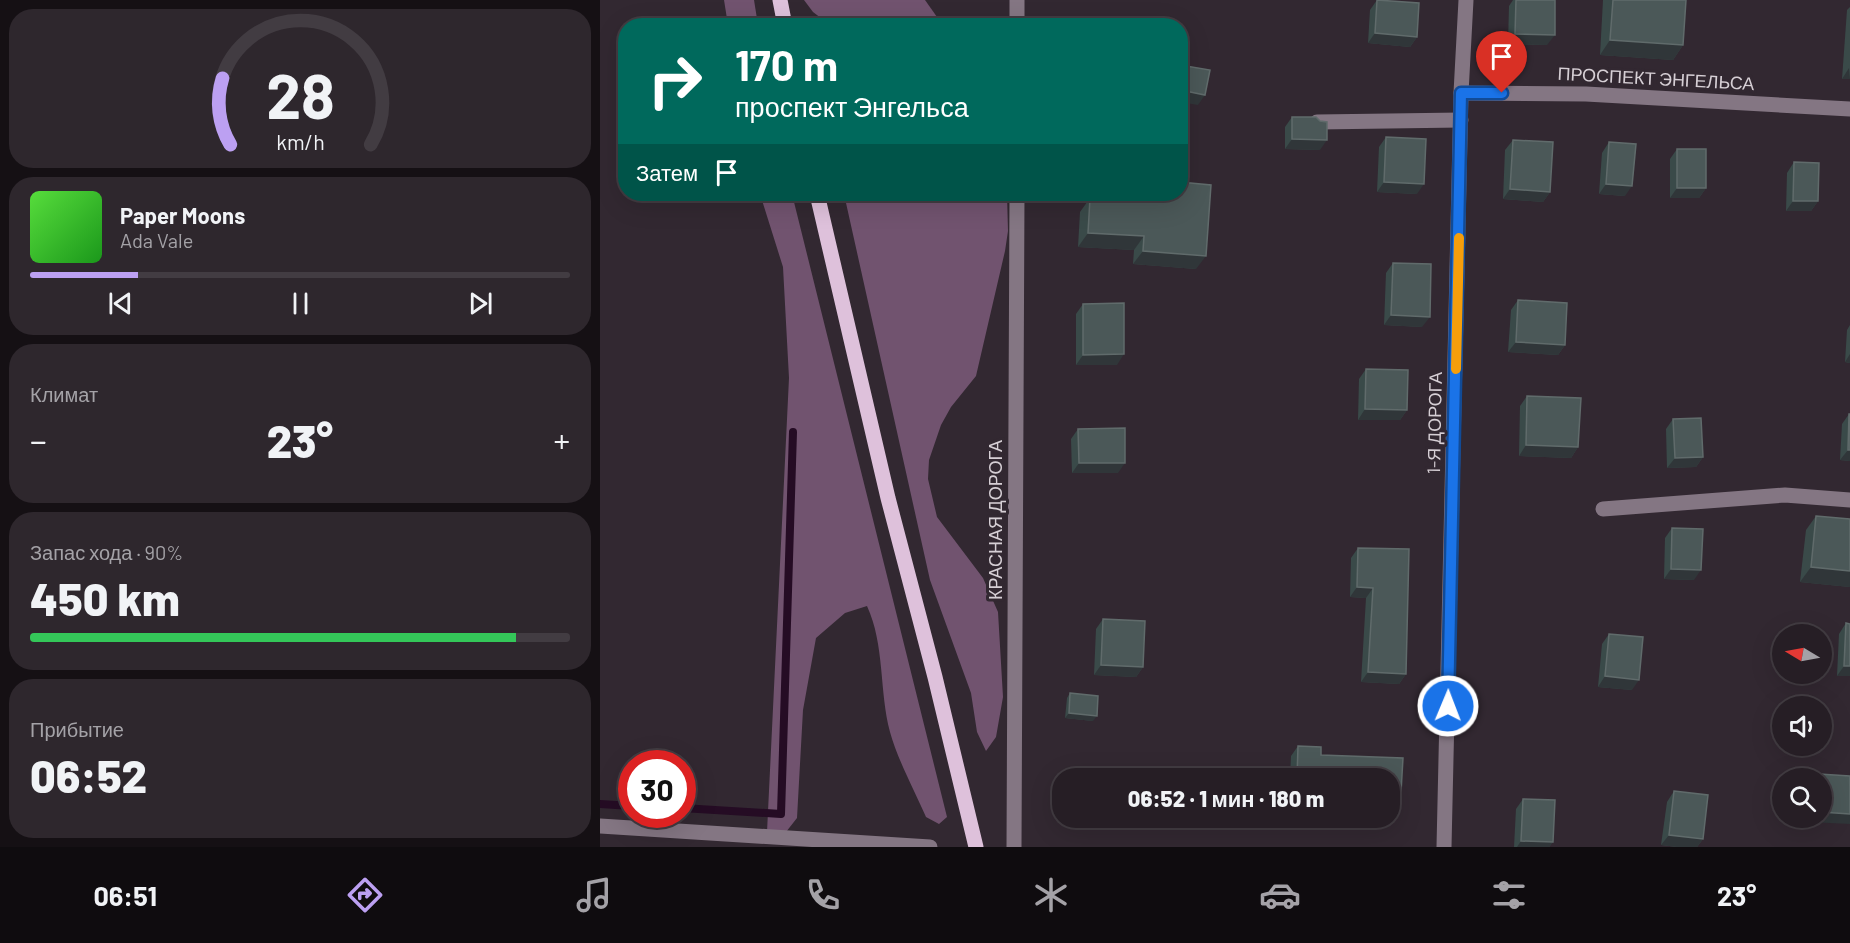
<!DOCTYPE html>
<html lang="ru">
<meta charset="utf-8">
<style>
body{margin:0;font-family:Barlow,sans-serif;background:#2e272d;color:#f1f3f6;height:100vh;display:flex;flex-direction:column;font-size:22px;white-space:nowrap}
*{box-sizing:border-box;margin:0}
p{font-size:20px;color:#a4a2a7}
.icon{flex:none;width:33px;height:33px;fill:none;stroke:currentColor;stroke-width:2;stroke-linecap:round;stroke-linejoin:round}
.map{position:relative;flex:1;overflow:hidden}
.sheet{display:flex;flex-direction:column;gap:9px;padding:9px;background:#151014;width:600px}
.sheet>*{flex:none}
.hud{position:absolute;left:18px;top:18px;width:570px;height:183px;border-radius:24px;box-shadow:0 6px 24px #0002,0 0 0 2px #423c42;background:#00695c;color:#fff;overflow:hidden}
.needle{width:39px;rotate:280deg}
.controls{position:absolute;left:1172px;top:624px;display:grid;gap:12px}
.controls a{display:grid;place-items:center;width:60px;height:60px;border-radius:50%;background:#261e25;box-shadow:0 6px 24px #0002,0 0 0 2px #423c42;font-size:30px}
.speed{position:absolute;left:18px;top:750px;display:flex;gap:12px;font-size:30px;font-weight:700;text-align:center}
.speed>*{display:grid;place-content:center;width:78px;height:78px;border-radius:50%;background:#261e25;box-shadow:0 6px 24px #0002,0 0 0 2px #423c42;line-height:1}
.speed .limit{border:9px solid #d22;background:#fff;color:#111}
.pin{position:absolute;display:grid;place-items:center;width:51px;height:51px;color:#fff;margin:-62px -26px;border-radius:50% 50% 50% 0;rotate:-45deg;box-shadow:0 0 6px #0007}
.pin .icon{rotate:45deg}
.me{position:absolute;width:66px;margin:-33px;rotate:1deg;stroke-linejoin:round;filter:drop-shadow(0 0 4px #0008)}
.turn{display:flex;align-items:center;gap:21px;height:126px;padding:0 18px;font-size:27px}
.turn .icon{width:78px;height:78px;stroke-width:2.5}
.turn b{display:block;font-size:42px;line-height:51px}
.then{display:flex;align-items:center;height:57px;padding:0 18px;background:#0003;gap:12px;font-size:22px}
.big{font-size:45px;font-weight:800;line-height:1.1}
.sheet .tile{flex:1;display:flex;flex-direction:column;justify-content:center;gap:9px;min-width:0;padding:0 21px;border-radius:24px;background:#2e272d}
.sheet .dial{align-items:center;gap:0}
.dial svg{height:156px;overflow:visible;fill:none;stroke:#423c42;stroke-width:7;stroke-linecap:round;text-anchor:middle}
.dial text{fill:#f1f3f6;stroke:none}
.song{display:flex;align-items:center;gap:18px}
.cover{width:72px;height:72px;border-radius:9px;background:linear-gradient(135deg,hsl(110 70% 55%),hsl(120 70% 35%))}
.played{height:6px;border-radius:3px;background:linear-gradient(90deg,#bca0f2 20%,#423c42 20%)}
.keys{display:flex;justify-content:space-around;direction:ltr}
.heat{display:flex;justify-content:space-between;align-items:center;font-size:33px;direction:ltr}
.charge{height:9px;border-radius:4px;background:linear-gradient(90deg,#34c759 90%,#423c42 0)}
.trip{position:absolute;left:452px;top:768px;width:348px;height:60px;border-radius:24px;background:#261e25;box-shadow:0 6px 24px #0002,0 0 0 2px #423c42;font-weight:800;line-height:60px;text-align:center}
.tab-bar{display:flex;height:96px;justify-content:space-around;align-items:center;background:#0f0c0f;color:#a4a2a7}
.tab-bar .icon{width:42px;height:42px}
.tab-bar .selected{color:#bca0f2}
.tab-bar b{font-size:27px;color:#f1f3f6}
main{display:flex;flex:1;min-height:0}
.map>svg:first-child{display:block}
</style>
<main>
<section class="sheet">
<div class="tile dial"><svg viewBox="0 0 100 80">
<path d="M14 69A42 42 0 1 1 86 69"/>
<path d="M14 69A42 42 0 0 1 10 35" stroke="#bca0f2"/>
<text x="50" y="56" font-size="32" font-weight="700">28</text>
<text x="50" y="72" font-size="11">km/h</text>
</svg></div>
<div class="tile">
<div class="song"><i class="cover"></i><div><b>Paper Moons</b><p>Ada Vale</p></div></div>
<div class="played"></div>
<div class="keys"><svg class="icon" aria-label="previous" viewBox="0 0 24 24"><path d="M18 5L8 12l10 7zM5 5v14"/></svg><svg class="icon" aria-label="pause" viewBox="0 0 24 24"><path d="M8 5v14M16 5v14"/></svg><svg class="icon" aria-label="next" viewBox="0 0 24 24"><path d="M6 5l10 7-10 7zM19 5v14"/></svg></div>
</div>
<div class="tile"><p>Климат</p>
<div class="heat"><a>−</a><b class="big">23°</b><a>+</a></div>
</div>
<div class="tile"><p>Запас хода · 90%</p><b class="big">450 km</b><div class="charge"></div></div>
<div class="tile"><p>Прибытие</p><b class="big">06:52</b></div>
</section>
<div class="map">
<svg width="1250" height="847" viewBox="0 0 1250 847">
<rect width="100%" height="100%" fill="#322831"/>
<g fill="#71536f">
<path d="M 124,0 L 154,0 L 158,25 L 128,25 Z"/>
<path d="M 204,0 L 325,0 L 337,17 L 338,25 L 230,25 L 213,12 Z"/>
<path d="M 160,194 L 192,194 L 347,817 L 339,824 L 326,817 C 315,792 297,758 290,732 C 279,691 285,645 267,606 L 245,613 L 216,638 L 203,710 L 197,818 L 186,832 L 167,832 L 189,378 L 183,267 Z"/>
<path d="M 244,194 L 407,194 L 408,231 L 405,251 L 376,376 L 351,407 L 341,425 L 329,460 L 328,479 L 337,517 L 383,578 L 398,612 L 403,697 L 396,737 L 386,751 L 377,732 L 371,693 L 330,580 Z"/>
</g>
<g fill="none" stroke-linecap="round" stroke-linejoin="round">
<g stroke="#250c24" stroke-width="8">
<path d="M 0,804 L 32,806"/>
<path d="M 82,808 L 181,814 L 193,432"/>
</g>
<g stroke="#847683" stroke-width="15">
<path d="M 417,26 L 417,0"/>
<path d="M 861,93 L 986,94 L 1250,109"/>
<path d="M 717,122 L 861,120"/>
<path d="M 1003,509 L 1185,495 L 1250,500"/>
<path d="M 0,826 L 330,847"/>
<path d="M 414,847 L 417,194"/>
<path d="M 844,847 L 861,93 L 866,0"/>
</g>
<g stroke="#dec1db" stroke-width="15">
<path d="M 180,0 L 185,26"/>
<path d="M 217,194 L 288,498 L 335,677 L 376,847"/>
</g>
</g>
<g fill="#3a4a49">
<path d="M 777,0 L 817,37 L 810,47 L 768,43 L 770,10 Z"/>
<path d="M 913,0 L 955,0 L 947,45 L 908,44 L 909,6 Z"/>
<path d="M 1003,0 L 1086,0 L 1083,45 L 1073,60 L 1000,55 Z"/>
<path d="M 1250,7 L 1250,79 L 1242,79 L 1247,10 Z"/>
<path d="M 460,17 L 484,26 L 454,26 Z"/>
<path d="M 692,117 L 720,150 L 685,149 L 685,127 Z"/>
<path d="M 786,137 L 817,194 L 777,192 L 779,147 Z"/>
<path d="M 913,140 L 950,192 L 943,202 L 903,199 L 905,150 Z"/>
<path d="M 1009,142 L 1025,196 L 999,194 L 1002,153 Z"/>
<path d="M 1077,149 L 1106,188 L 1099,198 L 1070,198 L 1070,159 Z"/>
<path d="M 1194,162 L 1218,201 L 1211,211 L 1186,211 L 1187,173 Z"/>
<path d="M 539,194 L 580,194 L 596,269 L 533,264 L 534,250 L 478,247 L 480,212 L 490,198 L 538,201 Z"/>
<path d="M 793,263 L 822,327 L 784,325 L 786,273 Z"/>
<path d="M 918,300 L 965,345 L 958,355 L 908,352 L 911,310 Z"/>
<path d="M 483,304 L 517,365 L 476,365 L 476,314 Z"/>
<path d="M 1250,325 L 1250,363 L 1245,362 L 1247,330 Z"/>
<path d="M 766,369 L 807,410 L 800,420 L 758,420 L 759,379 Z"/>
<path d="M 927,396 L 978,447 L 971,458 L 919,456 L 920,406 Z"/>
<path d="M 1249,414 L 1250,461 L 1240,460 L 1242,424 Z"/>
<path d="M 1073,419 L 1103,457 L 1096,467 L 1067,468 L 1066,429 Z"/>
<path d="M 478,429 L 518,473 L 472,473 L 471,439 Z"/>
<path d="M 1216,516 L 1250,519 L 1250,587 L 1200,582 L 1206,530 Z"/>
<path d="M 1072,528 L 1094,580 L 1064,579 L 1065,538 Z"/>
<path d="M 758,548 L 806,674 L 799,684 L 761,682 L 766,598 L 750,597 L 751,558 Z"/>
<path d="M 503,619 L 543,667 L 536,677 L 494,675 L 496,629 Z"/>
<path d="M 1246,623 L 1250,624 L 1250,676 L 1237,676 L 1239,634 Z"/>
<path d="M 1009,634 L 1032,690 L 998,687 L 1002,644 Z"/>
<path d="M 470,693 L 493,721 L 465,718 L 467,698 Z"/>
<path d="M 698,746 L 721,747 L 721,755 L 803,758 L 801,792 L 794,803 L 789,802 L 789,778 L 690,778 L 691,756 Z"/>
<path d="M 1074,791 L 1103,839 L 1097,847 L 1077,847 L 1061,845 L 1067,802 Z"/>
<path d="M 923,799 L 953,842 L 949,847 L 914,847 L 916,809 Z"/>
</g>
<g fill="#303639">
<path d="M 775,33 L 817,37 L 810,47 L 768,43 Z"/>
<path d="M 915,34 L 955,35 L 947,45 L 908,44 Z"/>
<path d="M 1010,40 L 1083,45 L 1073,60 L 1000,55 Z"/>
<path d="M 1249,68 L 1250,79 L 1242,79 Z"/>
<path d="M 580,90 L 605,95 L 598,105 L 580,102 Z"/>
<path d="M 692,139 L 727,140 L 720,150 L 685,149 Z"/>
<path d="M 784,182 L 824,184 L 817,194 L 777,192 Z"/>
<path d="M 1006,184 L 1032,186 L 1025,196 L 999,194 Z"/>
<path d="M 1077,188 L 1106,188 L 1099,198 L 1070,198 Z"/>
<path d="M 910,189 L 950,192 L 943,202 L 903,199 Z"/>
<path d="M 1193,201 L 1218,201 L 1211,211 L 1186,211 Z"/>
<path d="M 488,233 L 544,236 L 534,250 L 478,247 Z"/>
<path d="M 543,251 L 606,256 L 596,269 L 533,264 Z"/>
<path d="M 791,315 L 830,317 L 822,327 L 784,325 Z"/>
<path d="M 916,342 L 965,345 L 958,355 L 908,352 Z"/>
<path d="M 524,354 L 517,365 L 476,365 L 483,355 Z"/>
<path d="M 1250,354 L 1250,363 L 1245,362 Z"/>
<path d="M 765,409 L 807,410 L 800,420 L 758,420 Z"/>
<path d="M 926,445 L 978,447 L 971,458 L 919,456 Z"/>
<path d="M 1248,450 L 1250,450 L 1250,461 L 1240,460 Z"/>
<path d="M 1103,457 L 1096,467 L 1067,468 L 1075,458 Z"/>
<path d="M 479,463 L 525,463 L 518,473 L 472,473 Z"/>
<path d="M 1211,567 L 1250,571 L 1250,587 L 1200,582 Z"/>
<path d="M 1071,569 L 1101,570 L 1094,580 L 1064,579 Z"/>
<path d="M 757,587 L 773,588 L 766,598 L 750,597 Z"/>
<path d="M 501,665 L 543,667 L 536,677 L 494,675 Z"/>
<path d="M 1244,666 L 1250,666 L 1250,676 L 1237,676 Z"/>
<path d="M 768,672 L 806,674 L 799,684 L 761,682 Z"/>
<path d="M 1005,676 L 1039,680 L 1032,690 L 998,687 Z"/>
<path d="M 469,713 L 497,716 L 493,721 L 465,718 Z"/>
<path d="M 789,792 L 801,792 L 794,803 L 789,802 Z"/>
<path d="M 1221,812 L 1250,814 L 1250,824 L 1209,822 L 1212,818 L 1221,818 Z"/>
<path d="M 1069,835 L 1103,839 L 1097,847 L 1077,847 L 1061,845 Z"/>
<path d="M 921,841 L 953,842 L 949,847 L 917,847 Z"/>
</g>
<g fill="#4b5858" stroke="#606b6b" stroke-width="1.5">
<path d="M 777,0 L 819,3 L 817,37 L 775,33 Z"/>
<path d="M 916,0 L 955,0 L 955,35 L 915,34 Z"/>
<path d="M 1013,0 L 1086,0 L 1083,45 L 1010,40 Z"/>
<path d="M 460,17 L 485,20 L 484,26 L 459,26 Z"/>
<path d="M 580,65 L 610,70 L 605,95 L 580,90 Z"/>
<path d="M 692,117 L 716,117 L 720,121 L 727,122 L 727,140 L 692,139 Z"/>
<path d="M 786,137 L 826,139 L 824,184 L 784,182 Z"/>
<path d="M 913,140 L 953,142 L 950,192 L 910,189 Z"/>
<path d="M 1009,142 L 1036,144 L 1032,186 L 1006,184 Z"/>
<rect x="1077" y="149" width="29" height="39"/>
<path d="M 1194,162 L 1219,163 L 1218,201 L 1193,201 Z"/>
<path d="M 580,182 L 611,185 L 606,256 L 543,251 L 544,236 L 488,233 L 490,198 L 547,202 L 547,194 L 580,194 Z"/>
<path d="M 793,263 L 831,264 L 830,317 L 791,315 Z"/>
<path d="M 918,300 L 967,303 L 965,345 L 916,342 Z"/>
<path d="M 524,303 L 524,354 L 483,355 L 483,304 Z"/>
<path d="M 766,369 L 808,370 L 807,410 L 765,409 Z"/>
<path d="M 927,396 L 981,398 L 978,447 L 926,445 Z"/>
<path d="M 1249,414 L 1250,414 L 1250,450 L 1248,450 Z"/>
<path d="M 1101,418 L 1103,457 L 1075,458 L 1073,419 Z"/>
<path d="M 525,428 L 525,463 L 479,463 L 478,429 Z"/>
<path d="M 1216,516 L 1250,519 L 1250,571 L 1211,567 Z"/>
<path d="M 1072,528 L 1103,529 L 1101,570 L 1071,569 Z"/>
<path d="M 758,548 L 809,549 L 806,674 L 768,672 L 773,588 L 757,587 Z"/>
<path d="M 503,619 L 545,621 L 543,667 L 501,665 Z"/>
<path d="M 1246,623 L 1250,624 L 1250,666 L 1244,666 Z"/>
<path d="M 1009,634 L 1043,637 L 1039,680 L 1005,676 Z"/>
<path d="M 470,693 L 498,696 L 497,716 L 469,713 Z"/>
<path d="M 698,746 L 721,747 L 721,755 L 803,758 L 801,792 L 789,792 L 789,778 L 697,778 Z"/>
<path d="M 553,773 L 587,775 L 586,778 L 553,778 Z"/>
<path d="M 1219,774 L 1250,776 L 1250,814 L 1221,812 L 1221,778 L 1219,778 Z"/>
<path d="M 1074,791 L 1108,795 L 1103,839 L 1069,835 Z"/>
<path d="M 923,799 L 955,800 L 953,842 L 921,841 Z"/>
</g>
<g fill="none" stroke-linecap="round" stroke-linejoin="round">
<g stroke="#114b97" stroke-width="15">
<path id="route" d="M 848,706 L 861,93 L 902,93"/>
</g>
<use href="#route" stroke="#1a73e8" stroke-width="10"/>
<path stroke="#f59e0b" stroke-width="10" d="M 856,369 L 859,238"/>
</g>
<g text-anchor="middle" stroke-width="6" stroke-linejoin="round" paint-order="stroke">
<g font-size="18" fill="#d6cfd5" stroke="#322831">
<text transform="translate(1056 79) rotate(3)" y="6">ПРОСПЕКТ ЭНГЕЛЬСА</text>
<text transform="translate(835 423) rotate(-89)" y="6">1-Я ДОРОГА</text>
<text transform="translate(396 520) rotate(-90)" y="6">КРАСНАЯ ДОРОГА</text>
</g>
</g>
</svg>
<div class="controls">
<a><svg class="needle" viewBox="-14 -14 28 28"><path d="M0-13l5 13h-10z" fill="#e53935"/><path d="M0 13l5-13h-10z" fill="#a4a2a7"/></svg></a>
<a><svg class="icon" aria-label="sound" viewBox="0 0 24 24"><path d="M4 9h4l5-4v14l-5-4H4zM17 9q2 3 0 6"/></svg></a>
<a><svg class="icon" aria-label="search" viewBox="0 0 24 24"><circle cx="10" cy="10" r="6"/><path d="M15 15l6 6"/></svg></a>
</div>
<div class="speed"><div class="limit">30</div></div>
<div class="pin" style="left:902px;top:93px;background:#d93025"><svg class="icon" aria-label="arrive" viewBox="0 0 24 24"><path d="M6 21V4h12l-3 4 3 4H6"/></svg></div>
<svg class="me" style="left:848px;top:706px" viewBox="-20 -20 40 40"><circle r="17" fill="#1a73e8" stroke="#fff" stroke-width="3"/><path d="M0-11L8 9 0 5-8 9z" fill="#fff"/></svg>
<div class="trip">06:52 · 1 мин · 180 m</div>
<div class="hud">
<div class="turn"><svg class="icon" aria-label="right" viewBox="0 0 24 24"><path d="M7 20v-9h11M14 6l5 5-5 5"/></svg><div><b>170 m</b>проспект Энгельса</div></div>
<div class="then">Затем<svg class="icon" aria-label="arrive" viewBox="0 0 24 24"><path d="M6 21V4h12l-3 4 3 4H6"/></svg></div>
</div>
</div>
</main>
<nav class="tab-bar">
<b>06:51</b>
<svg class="icon selected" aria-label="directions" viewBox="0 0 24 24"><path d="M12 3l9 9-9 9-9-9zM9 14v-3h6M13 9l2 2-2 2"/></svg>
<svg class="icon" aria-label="music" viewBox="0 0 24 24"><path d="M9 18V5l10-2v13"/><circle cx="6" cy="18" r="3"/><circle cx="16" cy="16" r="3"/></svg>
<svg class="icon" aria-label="phone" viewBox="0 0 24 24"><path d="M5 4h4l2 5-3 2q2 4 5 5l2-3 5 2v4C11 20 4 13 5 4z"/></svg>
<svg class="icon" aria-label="climate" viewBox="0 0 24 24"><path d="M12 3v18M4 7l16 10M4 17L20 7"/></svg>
<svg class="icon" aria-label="car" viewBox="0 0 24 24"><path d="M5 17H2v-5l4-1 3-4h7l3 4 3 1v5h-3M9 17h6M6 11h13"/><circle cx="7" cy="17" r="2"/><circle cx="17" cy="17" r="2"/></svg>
<svg class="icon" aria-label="filters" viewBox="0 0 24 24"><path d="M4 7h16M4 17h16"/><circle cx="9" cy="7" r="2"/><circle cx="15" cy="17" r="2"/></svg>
<b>23°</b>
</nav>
